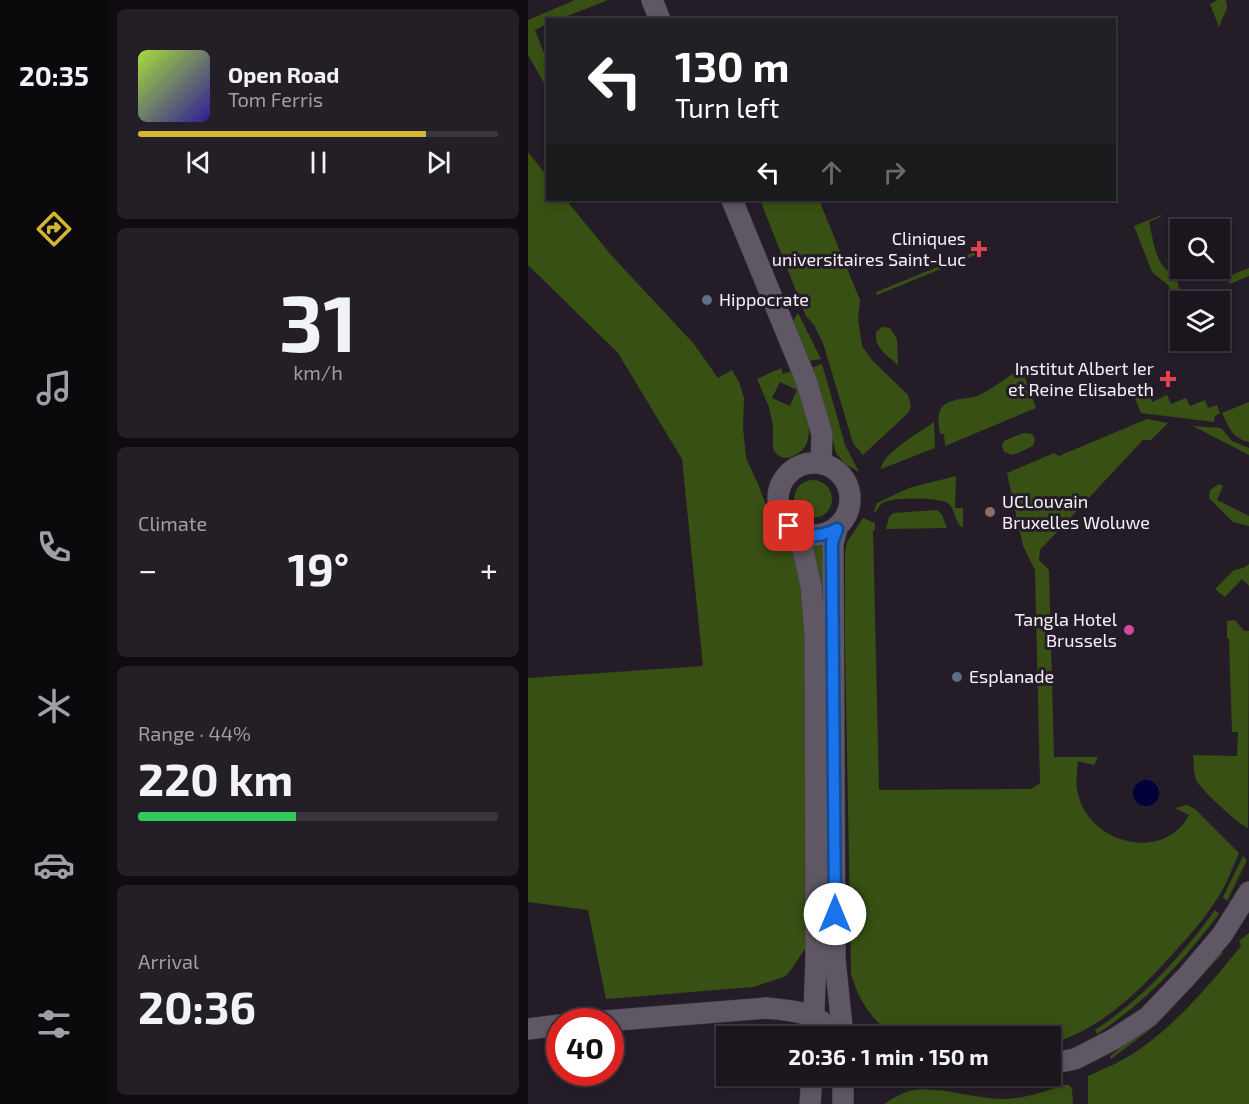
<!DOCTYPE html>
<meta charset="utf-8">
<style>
body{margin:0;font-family:"Exo 2",sans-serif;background:#241f27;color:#f1f3f6;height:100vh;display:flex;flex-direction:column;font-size:22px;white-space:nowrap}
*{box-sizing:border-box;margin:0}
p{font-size:20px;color:#a09fa4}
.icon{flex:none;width:33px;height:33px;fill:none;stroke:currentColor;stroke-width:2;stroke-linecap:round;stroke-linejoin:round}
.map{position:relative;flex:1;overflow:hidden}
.details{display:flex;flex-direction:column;gap:9px;padding:9px;background:#0f0c10;width:420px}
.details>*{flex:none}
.guide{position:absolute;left:18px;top:18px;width:570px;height:183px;border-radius:0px;box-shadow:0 3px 9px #0003,0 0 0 2px #39353c;background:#202124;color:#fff;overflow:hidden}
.controls{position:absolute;left:642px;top:219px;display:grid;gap:12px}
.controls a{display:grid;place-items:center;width:60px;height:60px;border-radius:0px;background:#1b161e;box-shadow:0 3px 9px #0003,0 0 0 2px #39353c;font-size:30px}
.speed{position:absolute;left:18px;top:1008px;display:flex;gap:12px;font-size:30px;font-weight:700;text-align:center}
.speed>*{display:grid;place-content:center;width:78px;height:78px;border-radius:50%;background:#1b161e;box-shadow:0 3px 9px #0003,0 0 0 2px #39353c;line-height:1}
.speed .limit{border:9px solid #d22;background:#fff;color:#111}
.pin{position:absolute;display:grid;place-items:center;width:51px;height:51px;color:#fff;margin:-26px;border-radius:12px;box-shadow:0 3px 9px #0006}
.me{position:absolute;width:66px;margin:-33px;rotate:0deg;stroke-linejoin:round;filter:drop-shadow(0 0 4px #0008)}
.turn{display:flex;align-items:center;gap:21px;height:126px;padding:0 30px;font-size:27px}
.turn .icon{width:78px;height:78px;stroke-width:2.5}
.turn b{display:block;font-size:42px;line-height:51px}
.lanes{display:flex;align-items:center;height:57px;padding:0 30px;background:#0003;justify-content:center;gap:30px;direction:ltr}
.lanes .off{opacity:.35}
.big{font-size:45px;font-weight:700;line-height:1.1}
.details .card{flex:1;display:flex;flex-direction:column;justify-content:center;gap:9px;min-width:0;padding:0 21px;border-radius:9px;background:#241f27}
.details .dial{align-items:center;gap:0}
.dial b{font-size:78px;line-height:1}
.song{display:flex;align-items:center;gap:18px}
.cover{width:72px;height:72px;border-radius:9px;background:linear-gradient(135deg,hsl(80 70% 55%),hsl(250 70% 35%))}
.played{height:6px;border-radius:3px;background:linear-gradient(90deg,#d6b534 80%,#39353c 80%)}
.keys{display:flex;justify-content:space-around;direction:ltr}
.heat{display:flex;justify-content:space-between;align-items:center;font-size:33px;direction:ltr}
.charge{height:9px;border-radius:4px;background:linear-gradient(90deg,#34c759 44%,#39353c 0)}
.trip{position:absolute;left:188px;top:1026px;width:345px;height:60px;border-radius:0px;background:#1b161e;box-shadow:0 3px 9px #0003,0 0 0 2px #39353c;font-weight:700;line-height:60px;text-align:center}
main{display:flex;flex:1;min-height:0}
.tab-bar{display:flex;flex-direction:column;width:108px;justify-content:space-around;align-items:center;background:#0b090c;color:#a09fa4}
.tab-bar .icon{width:42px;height:42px}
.tab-bar .current{color:#d6b534}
.tab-bar b{font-size:27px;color:#f1f3f6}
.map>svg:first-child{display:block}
</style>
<main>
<nav class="tab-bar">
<b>20:35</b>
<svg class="icon current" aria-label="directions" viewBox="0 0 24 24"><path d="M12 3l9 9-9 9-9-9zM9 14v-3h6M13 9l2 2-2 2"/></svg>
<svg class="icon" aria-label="music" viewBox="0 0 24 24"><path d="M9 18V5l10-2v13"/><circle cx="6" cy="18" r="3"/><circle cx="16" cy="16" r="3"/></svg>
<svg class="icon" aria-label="phone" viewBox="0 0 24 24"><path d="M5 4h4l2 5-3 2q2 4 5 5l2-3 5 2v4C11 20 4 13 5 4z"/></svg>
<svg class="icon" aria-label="climate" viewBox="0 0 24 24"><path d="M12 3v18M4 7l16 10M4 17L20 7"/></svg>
<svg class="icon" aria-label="car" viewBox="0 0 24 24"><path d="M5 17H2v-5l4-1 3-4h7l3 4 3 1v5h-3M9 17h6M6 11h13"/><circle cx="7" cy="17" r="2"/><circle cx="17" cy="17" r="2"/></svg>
<svg class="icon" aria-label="filters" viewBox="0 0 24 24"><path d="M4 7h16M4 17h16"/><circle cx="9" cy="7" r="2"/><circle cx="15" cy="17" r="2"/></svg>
</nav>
<section class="details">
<div class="card">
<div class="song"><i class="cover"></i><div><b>Open Road</b><p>Tom Ferris</p></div></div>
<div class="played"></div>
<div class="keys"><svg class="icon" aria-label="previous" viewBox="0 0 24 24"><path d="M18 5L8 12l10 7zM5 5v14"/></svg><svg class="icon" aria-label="pause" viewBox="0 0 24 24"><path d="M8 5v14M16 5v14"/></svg><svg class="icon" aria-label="next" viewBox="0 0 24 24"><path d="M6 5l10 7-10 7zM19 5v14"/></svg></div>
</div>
<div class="card dial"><b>31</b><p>km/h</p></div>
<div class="card"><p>Climate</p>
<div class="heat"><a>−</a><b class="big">19°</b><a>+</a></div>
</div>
<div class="card"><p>Range · 44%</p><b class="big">220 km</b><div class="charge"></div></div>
<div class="card"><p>Arrival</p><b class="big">20:36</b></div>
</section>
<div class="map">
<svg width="721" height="1104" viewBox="0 0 721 1104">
<rect width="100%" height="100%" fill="#241d28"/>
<g fill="#385013" fill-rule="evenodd">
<path d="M 47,0 L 80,0 L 32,19 L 20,20 L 19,24 L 7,30 L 19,61 L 19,88 L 0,55 L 0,20 Z"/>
<path d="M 690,0 L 698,0 L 699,8 L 691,27 L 682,4 Z"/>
<path d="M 0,152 L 19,176 L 20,200 L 38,200 L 83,255 L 166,344 L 190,378 L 204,370 L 211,382 L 216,398 L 215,428 L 218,458 L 230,484 L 243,518 L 263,544 L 277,596 L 279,946 L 262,971 L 256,977 L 225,987 L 78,999 L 60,910 L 0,902 L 0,678 L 175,666 L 154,459 L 90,353 L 0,265 Z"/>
<path d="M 232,200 L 291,200 L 332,300 L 330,319 L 334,346 L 343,359 L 380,395 L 383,406 L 381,412 L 335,455 L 325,443 L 295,343 L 286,325 L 278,316 Z"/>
<path d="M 634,215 L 634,216 L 621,222 C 624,235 626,250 632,261 C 637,273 651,274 651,289 L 644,293 L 640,285 L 624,272 L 606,226 Z"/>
<path d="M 461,246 L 462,249 L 349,295 L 348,292 Z"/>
<path d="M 721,268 L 721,276 L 702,284 L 699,277 Z"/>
<path d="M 270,313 L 293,359 L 281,361 L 265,321 Z"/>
<path d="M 354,327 L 362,328 L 369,339 L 370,365 C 359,355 346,348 348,332 Z"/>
<path d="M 294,364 L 317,445 L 331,472 L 317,464 L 308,453 L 298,411 L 283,368 Z"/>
<path d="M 253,368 L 255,374 L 265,371 C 272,394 297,444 265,456 C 256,460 250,457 245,449 L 245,426 L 241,407 L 229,379 ZM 252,382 L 269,390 L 262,406 L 244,398 Z"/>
<path d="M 490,371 L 496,375 L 508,408 L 417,446 L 416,434 L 412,434 C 411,427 409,417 412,410 C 418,400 431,399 441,398 C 456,397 476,378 490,371 Z"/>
<path d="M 621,393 L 624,402 L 639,395 L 643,404 L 658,398 L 662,406 L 677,400 L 680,408 L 689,405 L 692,413 L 687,416 L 686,422 L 613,413 L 607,398 Z"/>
<path d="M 721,402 L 721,442 C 705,439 700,426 694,413 Z"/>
<path d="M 619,419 L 640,423 L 623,440 L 615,440 L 512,550 L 511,560 L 521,570 L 526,757 L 570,757 L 566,765 L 550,761 C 549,772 547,784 550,794 C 561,844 636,863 661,815 L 647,808 L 659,805 L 667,809 L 711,853 C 704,870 697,887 687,902 C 674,922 658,939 643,956 C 608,994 573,1029 522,1044 L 522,1036 L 375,1036 C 348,1030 330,1000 323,974 L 317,642 L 317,553 L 319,542 L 335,518 L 347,523 L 347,530 L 345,530 L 351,790 L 503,789 L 512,783 L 507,570 L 495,546 L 479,473 L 526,453 L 531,456 Z"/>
<path d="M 406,422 L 407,448 L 353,469 C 353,454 394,431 406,422 Z"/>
<path d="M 665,426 L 693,428 L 704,441 L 721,448 L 721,455 Z"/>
<path d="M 495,433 L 504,434 L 507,439 L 505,446 L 485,455 L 476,452 L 474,446 L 476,441 Z"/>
<path d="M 428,476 L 427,508 L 435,508 L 435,528 C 426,522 428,511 421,504 C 415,497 365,497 356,502 C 352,504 350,509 347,513 L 346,511 L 349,503 L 381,488 Z"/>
<circle cx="285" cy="499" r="19"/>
<path d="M 691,484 L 695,486 L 689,500 L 721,516 L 721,526 L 705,522 L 681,498 L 682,490 Z"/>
<path d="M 409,510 L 414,515 L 419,528 L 358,529 L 361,517 L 365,513 Z"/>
<path d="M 297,544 L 296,592 L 293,593 L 283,545 Z"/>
<path d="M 721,564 L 721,586 L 714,579 L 697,597 L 687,589 L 706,570 L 715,568 Z"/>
<path d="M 707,620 L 716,631 L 721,631 L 720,828 C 711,825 676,792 670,783 C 665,776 666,764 665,755 L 709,756 L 710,732 L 704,732 L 701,639 L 699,638 L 699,621 Z"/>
<path d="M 715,856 L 719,860 L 699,901 L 695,897 Z"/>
<path d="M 687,910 L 691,914 C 657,959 617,1003 569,1034 L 567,1030 C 614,999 654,956 687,910 Z"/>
<path d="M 721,933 L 721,1104 L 560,1104 L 560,1076 C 572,1070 586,1065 598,1058 C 642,1032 681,986 713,946 L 711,941 Z"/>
<path d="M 693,952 L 695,953 L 628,1025 L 583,1059 L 582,1056 L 625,1024 Z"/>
<path d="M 379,1076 C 402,1075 423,1080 445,1083 C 471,1086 495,1084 521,1079 C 487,1098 417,1081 379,1076 Z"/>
<path d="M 536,1085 L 541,1085 L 544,1089 L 545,1104 L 356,1104 C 364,1099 372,1094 381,1091 C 406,1084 449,1100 478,1099 C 498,1098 518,1091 536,1085 Z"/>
</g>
<circle fill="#00003c" cx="618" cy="793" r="13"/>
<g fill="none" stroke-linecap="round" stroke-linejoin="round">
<g stroke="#403b43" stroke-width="22">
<g id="minor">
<path d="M 124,0 L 132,20"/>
<path d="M 204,200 L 278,380 L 294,434 L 293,463"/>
<circle cx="286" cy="499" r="36"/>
<path d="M 309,529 L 305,543 L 307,960 L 315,1036"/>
<path d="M 271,532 L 283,586 L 287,635 L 288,960 L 285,1036"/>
<path d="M 64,1022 L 238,1008 C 259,1010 279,1011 296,1023"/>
<path d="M 0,1029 L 32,1025"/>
<path d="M 522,1064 L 547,1059 L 586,1039 L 620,1017 L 660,975 L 694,935 L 721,892"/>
<path d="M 315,1076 L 315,1104"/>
<path d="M 282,1104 L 284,1076"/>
</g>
</g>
<use href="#minor" stroke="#5f5763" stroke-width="21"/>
</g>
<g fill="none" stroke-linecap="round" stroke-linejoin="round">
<g stroke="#114b97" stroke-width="15">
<path id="route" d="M 261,526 C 278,537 291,538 309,529 L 304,543 L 307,914"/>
</g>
<use href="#route" stroke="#1a73e8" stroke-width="10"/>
</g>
<g fill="#e0444e" stroke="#241d28" stroke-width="2">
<path d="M448 240h6v6h6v6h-6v6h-6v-6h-6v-6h6z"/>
<path d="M637 370h6v6h6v6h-6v6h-6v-6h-6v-6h6z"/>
</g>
<g fill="#5c6f8a" stroke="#241d28" stroke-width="2">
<circle cx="179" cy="300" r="6"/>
<circle cx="429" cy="677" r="6"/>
</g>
<circle fill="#8d6e63" stroke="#241d28" stroke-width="2" cx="462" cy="512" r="6"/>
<circle fill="#d1479c" stroke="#241d28" stroke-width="2" cx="601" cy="630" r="6"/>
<g text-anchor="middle" stroke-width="6" stroke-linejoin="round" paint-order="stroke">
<g font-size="18" fill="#f7f2fa" stroke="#241d28" text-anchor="end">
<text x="438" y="245">Cliniques<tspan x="438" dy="21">universitaires Saint-Luc</tspan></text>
<text x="191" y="306" text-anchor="start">Hippocrate</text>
<text x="626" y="375">Institut Albert Ier<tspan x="626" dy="21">et Reine Elisabeth</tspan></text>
<text x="474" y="508" text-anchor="start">UCLouvain<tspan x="474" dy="21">Bruxelles Woluwe</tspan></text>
<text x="589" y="626">Tangla Hotel<tspan x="589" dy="21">Brussels</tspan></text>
<text x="441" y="683" text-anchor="start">Esplanade</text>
</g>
</g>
</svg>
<div class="controls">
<a><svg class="icon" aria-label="search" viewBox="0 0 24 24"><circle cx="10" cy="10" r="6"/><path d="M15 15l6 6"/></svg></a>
<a><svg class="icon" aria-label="layers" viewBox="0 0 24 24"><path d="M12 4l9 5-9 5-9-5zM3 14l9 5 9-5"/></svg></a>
</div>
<div class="speed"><div class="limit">40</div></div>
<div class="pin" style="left:261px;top:526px;background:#d93025"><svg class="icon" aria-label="arrive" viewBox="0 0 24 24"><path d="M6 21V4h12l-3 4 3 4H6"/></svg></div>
<svg class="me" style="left:307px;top:914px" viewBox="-20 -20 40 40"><circle r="19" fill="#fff"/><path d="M0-13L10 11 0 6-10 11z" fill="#1a73e8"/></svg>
<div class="trip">20:36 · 1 min · 150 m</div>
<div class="guide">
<div class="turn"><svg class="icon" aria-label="left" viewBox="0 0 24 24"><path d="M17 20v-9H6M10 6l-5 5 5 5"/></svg><div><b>130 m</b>Turn left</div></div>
<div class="lanes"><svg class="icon" aria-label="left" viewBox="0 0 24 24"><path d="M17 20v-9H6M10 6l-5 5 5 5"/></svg><svg class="icon off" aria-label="ahead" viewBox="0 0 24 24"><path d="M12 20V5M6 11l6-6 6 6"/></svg><svg class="icon off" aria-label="right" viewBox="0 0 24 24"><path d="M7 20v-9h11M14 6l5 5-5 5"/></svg></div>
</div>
</div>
</main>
